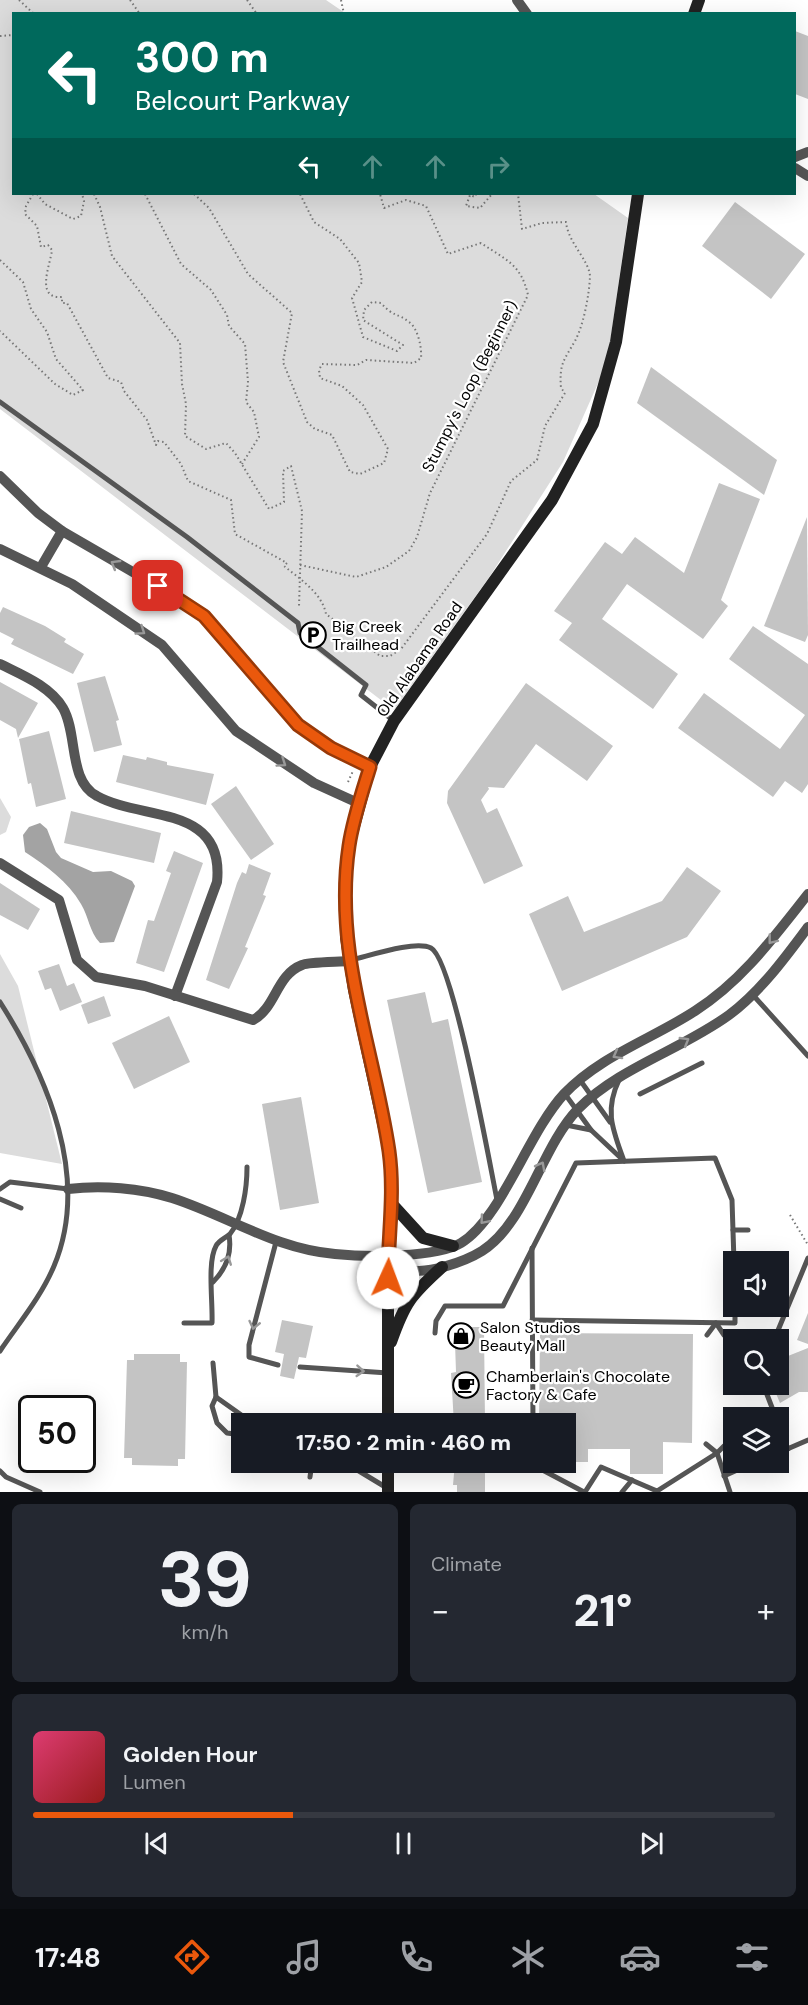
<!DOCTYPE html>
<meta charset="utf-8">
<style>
body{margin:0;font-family:"DM Sans",sans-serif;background:#242831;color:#f1f3f6;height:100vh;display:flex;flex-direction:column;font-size:22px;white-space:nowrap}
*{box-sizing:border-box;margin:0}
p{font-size:20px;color:#9ea1a6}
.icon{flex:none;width:33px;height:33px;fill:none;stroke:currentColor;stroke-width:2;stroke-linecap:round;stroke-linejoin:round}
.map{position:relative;height:1492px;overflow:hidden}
.side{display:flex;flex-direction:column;gap:12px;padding:12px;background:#0d0f14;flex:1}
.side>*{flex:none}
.hud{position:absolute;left:12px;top:12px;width:784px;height:183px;border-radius:0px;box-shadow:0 6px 24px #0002;background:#00695c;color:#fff;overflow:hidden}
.controls{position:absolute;left:723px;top:1251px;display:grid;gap:12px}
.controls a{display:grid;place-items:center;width:66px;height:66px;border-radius:0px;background:#171b24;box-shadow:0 6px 24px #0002;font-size:30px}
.speed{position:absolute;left:18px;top:1395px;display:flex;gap:12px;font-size:30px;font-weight:700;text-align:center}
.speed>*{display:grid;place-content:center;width:78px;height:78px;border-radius:50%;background:#171b24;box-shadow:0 6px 24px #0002;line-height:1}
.speed .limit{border:3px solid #111;border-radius:9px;background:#fff;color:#111}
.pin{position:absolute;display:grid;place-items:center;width:51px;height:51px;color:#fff;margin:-26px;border-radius:12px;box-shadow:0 3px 9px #0006}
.me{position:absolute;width:66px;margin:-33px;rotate:2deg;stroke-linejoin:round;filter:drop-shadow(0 0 4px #0008)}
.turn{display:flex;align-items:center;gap:21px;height:126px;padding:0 24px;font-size:27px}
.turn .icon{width:78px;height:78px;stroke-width:2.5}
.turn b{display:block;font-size:42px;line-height:51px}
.lanes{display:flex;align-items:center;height:57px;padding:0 24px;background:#0003;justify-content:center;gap:30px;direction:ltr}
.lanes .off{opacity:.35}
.big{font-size:45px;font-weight:800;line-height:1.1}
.side .widget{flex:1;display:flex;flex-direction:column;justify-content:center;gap:9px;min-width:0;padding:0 21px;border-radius:9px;background:#242831}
.side .dial{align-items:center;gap:0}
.dial b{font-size:78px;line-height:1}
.song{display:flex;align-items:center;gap:18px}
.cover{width:72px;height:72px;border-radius:9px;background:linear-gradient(135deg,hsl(340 70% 55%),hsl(0 70% 35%))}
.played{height:6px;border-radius:3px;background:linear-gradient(90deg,#ea580c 35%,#363941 35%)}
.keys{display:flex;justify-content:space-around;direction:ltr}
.heat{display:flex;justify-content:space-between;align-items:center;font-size:33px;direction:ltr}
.side .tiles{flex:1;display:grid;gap:12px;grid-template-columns:1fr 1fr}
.widget:last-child{grid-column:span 2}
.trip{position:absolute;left:231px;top:1413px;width:345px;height:60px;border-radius:0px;background:#171b24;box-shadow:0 6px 24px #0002;font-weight:800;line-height:60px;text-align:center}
.tabs{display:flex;height:96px;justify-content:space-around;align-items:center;background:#090b0e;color:#9ea1a6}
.tabs .icon{width:42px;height:42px}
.tabs .active{color:#ea580c}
.tabs b{font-size:27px;color:#f1f3f6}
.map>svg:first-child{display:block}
</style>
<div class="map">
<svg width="808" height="1492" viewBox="0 0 808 1492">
<rect width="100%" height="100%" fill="#fff"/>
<g fill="#dcdcdc">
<path d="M 0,0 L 326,0 L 345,13 L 14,14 L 14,194 L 594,194 L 628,218 L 607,363 L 563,462 L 490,576 L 394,710 L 0,409 Z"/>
<path d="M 0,798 L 11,817 L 6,832 L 0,835 Z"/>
<path d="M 0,954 L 18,986 L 62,1164 L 0,1153 Z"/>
</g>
<path fill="#a3a3a3" d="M 40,823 L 47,829 L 56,852 L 61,858 L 93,872 L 111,871 L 132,881 L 135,886 L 114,942 L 100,943 C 89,931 89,917 81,904 C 68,881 46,866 25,852 L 23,835 L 29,827 Z"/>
<g fill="#c4c4c4">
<path d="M 795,31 L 808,36 L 808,99 L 795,94 Z"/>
<path d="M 735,202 L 805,254 L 771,299 L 702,246 Z"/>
<path d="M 651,367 L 777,460 L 764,495 L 637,403 Z"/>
<path d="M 719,483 L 760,499 L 721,600 L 728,606 L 703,639 L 627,584 L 602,619 L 678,674 L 653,709 L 559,640 L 572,623 L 554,611 L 605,542 L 622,554 L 635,537 L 684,573 Z"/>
<path d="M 807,517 L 808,635 L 805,642 L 764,626 Z"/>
<path d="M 3,607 L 45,626 L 66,639 L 64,642 L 84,654 L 73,674 L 11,644 L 14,639 L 0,632 L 0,613 Z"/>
<path d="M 753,626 L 808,664 L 808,784 L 802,793 L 785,781 L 773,797 L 678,728 L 704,693 L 780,749 L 805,715 L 729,659 Z"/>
<path d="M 105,676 L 119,720 L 116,721 L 122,745 L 94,752 L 77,683 Z"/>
<path d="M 0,682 L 38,703 L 18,738 L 16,729 L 0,720 Z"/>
<path d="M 526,683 L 613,746 L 587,781 L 536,744 L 504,788 L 488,787 L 489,789 L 481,800 L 487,813 L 497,808 L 523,866 L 484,884 L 447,803 L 448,791 Z"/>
<path d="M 49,731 L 66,799 L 36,807 L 31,783 L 28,784 L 19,739 Z"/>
<path d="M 123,755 L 146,760 L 147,757 L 167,762 L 167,765 L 214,774 L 206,805 L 116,782 Z"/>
<path d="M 236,786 L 274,844 L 251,860 L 211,804 Z"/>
<path d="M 71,811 L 161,833 L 154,863 L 64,843 Z"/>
<path d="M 174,851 L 203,863 L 164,972 L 136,963 L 148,920 L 154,921 L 171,873 L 166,871 Z"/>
<path d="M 249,864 L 271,873 L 263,895 L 266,896 L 245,947 L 248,948 L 229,989 L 206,980 L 237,883 L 242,872 L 246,874 Z"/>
<path d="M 687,867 L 721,891 L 687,937 L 562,991 L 529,914 L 568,896 L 584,932 L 662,901 Z"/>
<path d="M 0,883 L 40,909 L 28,930 L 0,915 Z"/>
<path d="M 59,964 L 67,986 L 74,983 L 82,1002 L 60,1011 L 51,988 L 45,990 L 38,971 Z"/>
<path d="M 425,992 L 432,1023 L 448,1019 L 482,1182 L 428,1193 L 387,1000 Z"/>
<path d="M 104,996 L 111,1016 L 88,1024 L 81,1005 Z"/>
<path d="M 169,1016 L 190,1062 L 134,1089 L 112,1043 Z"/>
<path d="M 301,1097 L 319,1203 L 280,1210 L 262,1104 Z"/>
<path d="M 808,1313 L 808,1344 L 797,1340 Z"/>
<path d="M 282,1320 L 313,1326 L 306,1358 L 299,1357 L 294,1379 L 280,1376 L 284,1354 L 275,1352 Z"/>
<path d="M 452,1327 L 484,1327 L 485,1424 L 454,1424 L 451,1373 L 456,1372 L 455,1343 L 452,1342 Z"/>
<path d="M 540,1333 L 693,1334 L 692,1443 L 663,1442 L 663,1474 L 630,1474 L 630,1449 L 588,1449 L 588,1462 L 566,1462 L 566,1424 L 539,1424 Z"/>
<path d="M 808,1348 L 808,1392 L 799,1392 L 780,1403 L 772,1384 L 778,1384 L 778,1360 Z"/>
<path d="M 134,1354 L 180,1354 L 180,1362 L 187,1362 L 185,1459 L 178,1459 L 178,1466 L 132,1465 L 132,1458 L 124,1458 L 127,1360 L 134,1360 Z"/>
<path d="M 455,1462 L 485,1462 L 485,1492 L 457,1492 L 457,1485 L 453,1485 Z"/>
</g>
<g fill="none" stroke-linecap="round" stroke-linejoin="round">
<g stroke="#777" stroke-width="2" stroke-dasharray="1.5 3" stroke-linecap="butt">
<path d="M 19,0 L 34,14"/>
<path d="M 130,0 L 140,14"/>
<path d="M 247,0 L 257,14"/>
<path d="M 341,0 L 344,14"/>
<path d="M 0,36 L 14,35"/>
<path d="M 33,194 L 26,206 L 25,214 L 37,226 L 41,247 L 48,245 L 52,250 C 50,266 35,299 62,297 L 62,303 L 67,303 L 108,378 L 121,382 L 124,391 L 147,420 L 156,445 L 158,441 L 164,442 L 181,464 L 188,481 L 231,500 L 235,534 L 287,563 L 284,566 C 300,579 322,593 326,614 L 380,656 L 390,656 L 401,649 L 487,534 L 511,481 L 537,460 L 545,426 L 565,393 L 561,388 C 559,364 564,360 575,341 C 584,324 589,295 590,277 C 590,261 568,243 566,222 L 542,223 L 522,229 L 518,194"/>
<path d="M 37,194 L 45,204 L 73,219 L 81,216 L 84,201 L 82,194"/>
<path d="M 94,194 L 100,207 L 112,256 L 180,343 L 182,384 L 186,404 L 185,436 L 206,449 L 226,443 L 235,453 L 269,509 L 284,502 L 283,471 L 291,466 L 302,511 L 299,606"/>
<path d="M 145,194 L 181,264 L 211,290 L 227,315 L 229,326 L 245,344 L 248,382 L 246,402 L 254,412 L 259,437 L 242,464"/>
<path d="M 194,194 L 209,208 L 248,274 L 292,313 L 283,362 L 307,422 L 315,429 L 332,435 L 350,472 L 360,474 L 384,463 L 388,449 L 363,405 L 342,386 L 320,378 L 319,370 L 322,364 L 357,365 L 366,360 L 414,363 L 421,358 C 422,348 418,328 409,322 C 398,313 393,317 381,303 L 372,302 L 364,310 L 363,320 L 403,345 L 397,351 L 363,337 L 352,298 L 362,282 L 359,263 L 340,239 L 314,222 L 300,194"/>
<path d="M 476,194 L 475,197 L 470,195 L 466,206 L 480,208 L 492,194"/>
<path d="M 0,260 L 23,282 L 31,309 L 47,332 L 56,359 L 83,390 L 73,395 L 55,384 L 0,331"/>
<path d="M 300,565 L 356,577 L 386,567 L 409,551 L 417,537 L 430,493 L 528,295 C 521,264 506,260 481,243 L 448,254 L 426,206 L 406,200 L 384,208 L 380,194"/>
<path d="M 348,782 L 353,771"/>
<path d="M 790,1215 L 808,1245"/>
</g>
<g stroke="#555" stroke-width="5">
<path d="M 0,402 L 187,537 L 298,623 L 300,633 L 366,685 L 361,695 L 394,721"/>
<path d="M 351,960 C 369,956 415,940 431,948 C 453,959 490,1165 497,1200"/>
<path d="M 752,994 L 808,1056"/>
<path d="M 0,1002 C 47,1076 91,1178 54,1266 C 41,1297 19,1323 0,1351"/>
<path d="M 580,1080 L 610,1122"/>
<path d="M 565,1094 L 591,1130"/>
<path d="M 640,1094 L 702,1063"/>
<path d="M 566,1125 L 591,1130 L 624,1161 C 613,1130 604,1111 619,1080"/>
<path d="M 0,1189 L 10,1182 L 68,1189"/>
<path d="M 0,1199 L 21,1208"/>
<path d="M 733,1230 L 748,1230"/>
<path d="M 276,1242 L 249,1345 L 249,1357 L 278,1365"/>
<path d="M 532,1248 L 533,1424"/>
<path d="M 213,1282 C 226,1269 232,1253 229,1235"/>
<path d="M 532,1320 L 735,1323 L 735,1306"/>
<path d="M 184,1323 L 212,1323 C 213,1302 207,1262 216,1246 C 219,1240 226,1238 230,1234 C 243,1218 247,1187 247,1167"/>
<path d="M 435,1333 L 436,1321 L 445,1306 L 503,1306 L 576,1163 L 715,1158 L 732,1200 L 734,1262"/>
<path d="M 707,1335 L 716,1323 L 724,1335"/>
<path d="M 774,1340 L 808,1258"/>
<path d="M 213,1363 L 216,1397 L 212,1406 L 217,1423 L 227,1433 L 242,1435"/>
<path d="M 300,1367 L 388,1373"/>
<path d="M 763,1384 L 776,1418"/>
<path d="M 216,1397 L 254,1424"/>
<path d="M 778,1424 L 788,1449"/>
<path d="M 706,1444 L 717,1453 L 730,1492"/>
<path d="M 778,1453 L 808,1440"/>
<path d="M 344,1462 L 387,1488"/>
<path d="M 533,1462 L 533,1465 L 584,1492"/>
<path d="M 0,1471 L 6,1477 L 40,1492"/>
<path d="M 724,1476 L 755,1462"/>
<path d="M 310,1477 L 312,1462"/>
<path d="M 585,1492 L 601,1467 L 657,1491 L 717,1453 L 724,1446"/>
<path d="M 622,1492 L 632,1480"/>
</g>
<g stroke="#555" stroke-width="10">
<path d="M 517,0 L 527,14"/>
<path d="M 795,157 L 808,152"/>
<path d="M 795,168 L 808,176"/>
<path d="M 0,476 L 38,513 L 62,531 L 195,608 L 298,725 L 331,748 L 370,767"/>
<path d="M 0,549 L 72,584 L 162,645 L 236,731 L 314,783 L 358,803"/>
<path d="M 41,567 L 62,531"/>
<path d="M 0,664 C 22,675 50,686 63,708 C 78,734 68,781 97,796 C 142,821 225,804 217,882 L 175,996"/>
<path d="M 0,863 L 59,900 L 77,960 L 96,977 L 145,986 L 253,1020 C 276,1008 276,975 302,965 C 308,962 339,962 349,961"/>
<path d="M 68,1189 C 102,1185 140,1188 172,1198 C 228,1216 275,1249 335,1254 C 365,1257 436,1258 461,1243 C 501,1219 528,1133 564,1094 C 600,1056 652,1039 695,1011 C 742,981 774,937 808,894"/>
<path d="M 388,1257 C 395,1261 401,1266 408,1269 C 425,1276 466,1261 482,1251 C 527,1222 540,1149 578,1109 C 620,1067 681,1050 729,1015 C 760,992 785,958 808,927"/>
</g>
<g stroke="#222" stroke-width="12">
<path d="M 694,14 L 699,0"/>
<path d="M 392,1204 L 423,1238 L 453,1246"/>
<path d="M 391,1342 C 405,1302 411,1295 442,1267"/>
<path d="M 388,1424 L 388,1279 L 392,1190 L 389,1151 L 354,990 L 346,937 L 345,892 L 349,845 L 370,767 L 394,721 L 552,500 L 593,424 L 616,342 L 638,194"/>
<path d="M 388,1492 L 388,1462"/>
</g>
</g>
<defs><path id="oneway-chevron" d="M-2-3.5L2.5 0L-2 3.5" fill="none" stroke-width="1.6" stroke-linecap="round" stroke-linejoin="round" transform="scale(1.5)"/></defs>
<g stroke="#999">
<use href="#oneway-chevron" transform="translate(115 564) rotate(-149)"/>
<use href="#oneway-chevron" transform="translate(141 631) rotate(34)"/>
<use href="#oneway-chevron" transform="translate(282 763) rotate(34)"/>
<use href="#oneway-chevron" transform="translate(772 940) rotate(128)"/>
<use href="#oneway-chevron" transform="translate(685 1041) rotate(-31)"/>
<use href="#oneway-chevron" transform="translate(617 1055) rotate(151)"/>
<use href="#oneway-chevron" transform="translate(541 1166) rotate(-62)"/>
<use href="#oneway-chevron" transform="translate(484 1220) rotate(130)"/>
<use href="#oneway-chevron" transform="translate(227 1260) rotate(-69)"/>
<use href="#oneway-chevron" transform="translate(254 1325) rotate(103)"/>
<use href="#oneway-chevron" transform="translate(360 1371) rotate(4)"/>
</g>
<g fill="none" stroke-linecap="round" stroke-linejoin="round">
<g stroke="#983908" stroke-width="15">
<path id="route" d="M 158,586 L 204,616 L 298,725 L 331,748 L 370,767 C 362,793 353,819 349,846 C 333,952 374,1049 389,1151 C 395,1194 388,1236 388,1278"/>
</g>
<use href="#route" stroke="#ea580c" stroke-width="10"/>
</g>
<defs>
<g id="parking-ring" transform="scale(1.35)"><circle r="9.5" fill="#fff" stroke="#000" stroke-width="1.5"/><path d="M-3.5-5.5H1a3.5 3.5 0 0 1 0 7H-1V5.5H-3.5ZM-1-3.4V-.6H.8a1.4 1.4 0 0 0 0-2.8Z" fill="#000"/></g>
<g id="shop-ring" transform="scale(1.35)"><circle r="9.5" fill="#fff" stroke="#000" stroke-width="1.5"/><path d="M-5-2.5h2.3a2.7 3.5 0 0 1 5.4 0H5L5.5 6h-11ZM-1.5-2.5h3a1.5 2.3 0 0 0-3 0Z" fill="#000"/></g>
<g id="cafe-ring" transform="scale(1.35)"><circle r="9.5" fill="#fff" stroke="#000" stroke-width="1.5"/><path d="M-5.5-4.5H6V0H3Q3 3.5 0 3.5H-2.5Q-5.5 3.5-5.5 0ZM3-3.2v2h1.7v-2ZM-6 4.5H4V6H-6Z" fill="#000"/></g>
</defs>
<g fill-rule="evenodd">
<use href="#parking-ring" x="313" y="635"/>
<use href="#shop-ring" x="461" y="1336"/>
<use href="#cafe-ring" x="466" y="1385"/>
</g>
<g text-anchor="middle" stroke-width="4.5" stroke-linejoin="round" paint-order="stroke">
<g font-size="16" fill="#000" stroke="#fff">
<text transform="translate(469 386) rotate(-63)" y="6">Stumpy's Loop (Beginner)</text>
<text transform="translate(419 659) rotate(-55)" y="6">Old Alabama Road</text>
</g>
<g font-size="16" fill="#000" stroke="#fff" text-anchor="start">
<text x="332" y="632">Big Creek<tspan x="332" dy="18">Trailhead</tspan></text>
<text x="480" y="1333">Salon Studios<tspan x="480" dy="18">Beauty Mall</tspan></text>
<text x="486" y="1382">Chamberlain's Chocolate<tspan x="486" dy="18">Factory &amp; Cafe</tspan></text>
</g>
</g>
</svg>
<div class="controls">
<a><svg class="icon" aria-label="sound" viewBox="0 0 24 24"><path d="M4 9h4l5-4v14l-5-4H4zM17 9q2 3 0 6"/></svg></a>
<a><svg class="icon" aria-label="search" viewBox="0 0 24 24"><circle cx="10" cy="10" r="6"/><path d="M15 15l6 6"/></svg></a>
<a><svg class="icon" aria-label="layers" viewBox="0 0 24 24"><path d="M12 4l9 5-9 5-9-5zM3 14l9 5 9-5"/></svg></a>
</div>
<div class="speed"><div class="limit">50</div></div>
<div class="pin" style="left:158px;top:586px;background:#d93025"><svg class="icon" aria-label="arrive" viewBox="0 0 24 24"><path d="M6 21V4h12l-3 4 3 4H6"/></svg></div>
<svg class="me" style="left:388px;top:1278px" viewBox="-20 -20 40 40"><circle r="19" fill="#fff"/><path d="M0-13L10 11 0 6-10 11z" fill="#ea580c"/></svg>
<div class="trip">17:50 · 2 min · 460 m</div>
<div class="hud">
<div class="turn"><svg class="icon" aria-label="left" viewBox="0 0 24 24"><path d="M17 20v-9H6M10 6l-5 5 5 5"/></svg><div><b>300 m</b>Belcourt Parkway</div></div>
<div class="lanes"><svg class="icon" aria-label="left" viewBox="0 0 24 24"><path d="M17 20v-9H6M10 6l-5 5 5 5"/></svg><svg class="icon off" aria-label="ahead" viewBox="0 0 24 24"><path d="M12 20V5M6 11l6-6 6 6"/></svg><svg class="icon off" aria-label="ahead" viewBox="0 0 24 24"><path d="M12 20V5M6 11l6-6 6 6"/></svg><svg class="icon off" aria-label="right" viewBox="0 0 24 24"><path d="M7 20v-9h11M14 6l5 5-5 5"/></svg></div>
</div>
</div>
<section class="side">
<div class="tiles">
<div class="widget dial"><b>39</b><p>km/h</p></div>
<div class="widget"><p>Climate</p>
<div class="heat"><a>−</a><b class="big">21°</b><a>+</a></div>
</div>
<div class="widget">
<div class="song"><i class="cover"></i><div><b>Golden Hour</b><p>Lumen</p></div></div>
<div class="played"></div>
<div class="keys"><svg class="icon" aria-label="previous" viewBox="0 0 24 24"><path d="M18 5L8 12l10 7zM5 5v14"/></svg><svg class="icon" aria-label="pause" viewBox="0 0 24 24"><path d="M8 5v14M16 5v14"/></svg><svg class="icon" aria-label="next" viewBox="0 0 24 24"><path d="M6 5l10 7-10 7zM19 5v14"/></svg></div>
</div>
</div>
</section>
<nav class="tabs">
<b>17:48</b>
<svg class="icon active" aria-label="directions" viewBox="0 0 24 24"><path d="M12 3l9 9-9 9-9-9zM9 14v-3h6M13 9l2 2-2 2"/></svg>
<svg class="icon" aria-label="music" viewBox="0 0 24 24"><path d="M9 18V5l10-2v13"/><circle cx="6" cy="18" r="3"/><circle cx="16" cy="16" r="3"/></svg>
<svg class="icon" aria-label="phone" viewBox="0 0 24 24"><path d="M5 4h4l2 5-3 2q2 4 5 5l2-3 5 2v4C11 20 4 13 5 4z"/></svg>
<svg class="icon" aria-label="climate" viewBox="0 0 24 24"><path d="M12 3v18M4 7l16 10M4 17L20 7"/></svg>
<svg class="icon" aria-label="car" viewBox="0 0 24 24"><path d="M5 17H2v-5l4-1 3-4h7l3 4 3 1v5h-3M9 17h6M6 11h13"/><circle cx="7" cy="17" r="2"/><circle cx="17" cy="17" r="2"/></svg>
<svg class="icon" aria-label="filters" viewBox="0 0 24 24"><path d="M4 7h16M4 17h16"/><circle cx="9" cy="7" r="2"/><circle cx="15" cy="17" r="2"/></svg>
</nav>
